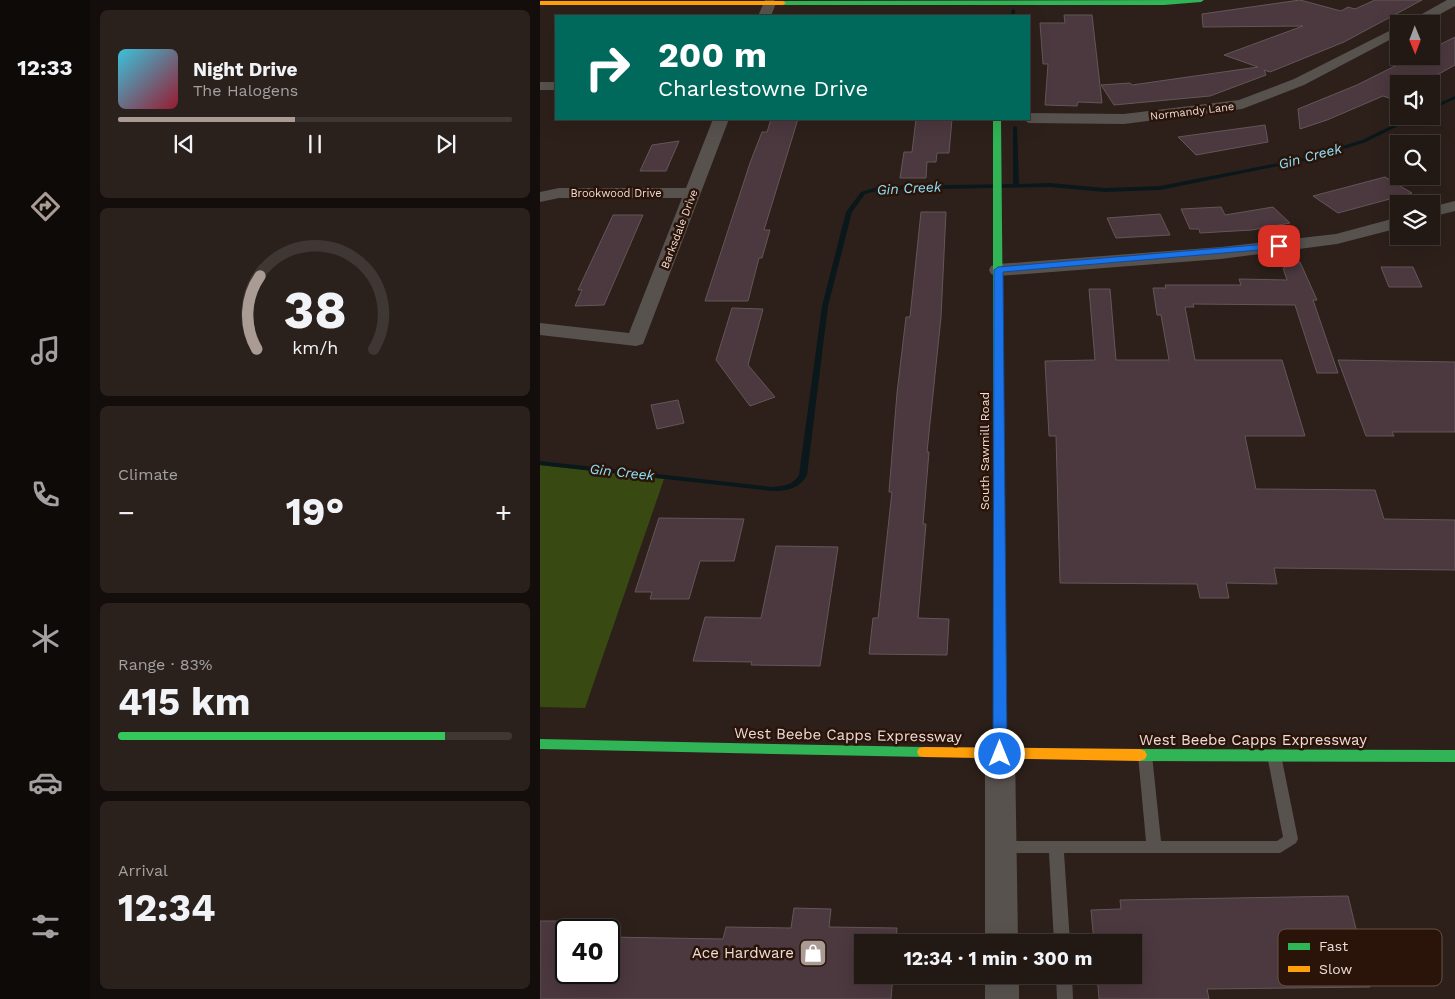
<!DOCTYPE html>
<meta charset="utf-8">
<style>
body{margin:0;font-family:"Work Sans",sans-serif;background:#2a211d;color:#f1f3f6;height:100vh;display:flex;flex-direction:column;font-size:19px;white-space:nowrap}
*{box-sizing:border-box;margin:0}
p{font-size:16px;color:#a2a0a0}
.icon{flex:none;width:28px;height:28px;fill:none;stroke:currentColor;stroke-width:2;stroke-linecap:round;stroke-linejoin:round}
.map{position:relative;flex:1;overflow:hidden}
.panel{display:flex;flex-direction:column;gap:10px;padding:10px;background:#130d0b;width:450px}
.panel>*{flex:none}
.guide{position:absolute;left:15px;top:15px;width:475px;height:105px;border-radius:0px;box-shadow:0 5px 20px #0002,0 0 0 1px #3f3734;background:#00695c;color:#fff;overflow:hidden}
.needle{width:32px;rotate:179deg}
.buttons{position:absolute;left:850px;top:15px;display:grid;gap:10px}
.buttons a{display:grid;place-items:center;width:50px;height:50px;border-radius:0px;background:#221814;box-shadow:0 5px 20px #0002,0 0 0 1px #3f3734;font-size:25px}
.speed{position:absolute;left:15px;top:919px;display:flex;gap:10px;font-size:25px;font-weight:700;text-align:center}
.speed>*{display:grid;place-content:center;width:65px;height:65px;border-radius:50%;background:#221814;box-shadow:0 5px 20px #0002,0 0 0 1px #3f3734;line-height:1}
.speed .limit{border:2px solid #111;border-radius:8px;background:#fff;color:#111}
.pin{position:absolute;display:grid;place-items:center;width:42px;height:42px;color:#fff;margin:-21px;border-radius:10px;box-shadow:0 2px 8px #0006}
.me{position:absolute;width:55px;margin:-28px;rotate:0deg;stroke-linejoin:round;filter:drop-shadow(0 0 4px #0008)}
.turn{display:flex;align-items:center;gap:18px;height:105px;padding:0 20px;font-size:22px}
.turn .icon{width:65px;height:65px;stroke-width:2.5}
.turn b{display:block;font-size:35px;line-height:42px}
.big{font-size:38px;font-weight:700;line-height:1.1}
.panel .card{flex:1;display:flex;flex-direction:column;justify-content:center;gap:8px;min-width:0;padding:0 18px;border-radius:8px;background:#2a211d}
.panel .dial{align-items:center;gap:0}
.dial svg{height:130px;overflow:visible;fill:none;stroke:#3f3734;stroke-width:7;stroke-linecap:round;text-anchor:middle}
.dial text{fill:#f1f3f6;stroke:none}
.song{display:flex;align-items:center;gap:15px}
.cover{width:60px;height:60px;border-radius:8px;background:linear-gradient(135deg,hsl(190 70% 55%),hsl(350 70% 35%))}
.played{height:5px;border-radius:2px;background:linear-gradient(90deg,#aa9b95 45%,#3f3734 45%)}
.keys{display:flex;justify-content:space-around;direction:ltr}
.heat{display:flex;justify-content:space-between;align-items:center;font-size:28px;direction:ltr}
.charge{height:8px;border-radius:4px;background:linear-gradient(90deg,#34c759 83%,#3f3734 0)}
.trip{position:absolute;left:314px;top:934px;width:288px;height:50px;border-radius:0px;background:#221814;box-shadow:0 5px 20px #0002,0 0 0 1px #3f3734;font-weight:700;line-height:50px;text-align:center}
main{display:flex;flex:1;min-height:0}
.tab-bar{display:flex;flex-direction:column;width:90px;justify-content:space-around;align-items:center;background:#0e0a08;color:#a2a0a0}
.tab-bar .icon{width:35px;height:35px}
.tab-bar .selected{color:#aa9b95}
.tab-bar b{font-size:22px;color:#f1f3f6}
.map>svg:first-child{display:block}
</style>
<main>
<nav class="tab-bar">
<b>12:33</b>
<svg class="icon selected" aria-label="directions" viewBox="0 0 24 24"><path d="M12 3l9 9-9 9-9-9zM9 14v-3h6M13 9l2 2-2 2"/></svg>
<svg class="icon" aria-label="music" viewBox="0 0 24 24"><path d="M9 18V5l10-2v13"/><circle cx="6" cy="18" r="3"/><circle cx="16" cy="16" r="3"/></svg>
<svg class="icon" aria-label="phone" viewBox="0 0 24 24"><path d="M5 4h4l2 5-3 2q2 4 5 5l2-3 5 2v4C11 20 4 13 5 4z"/></svg>
<svg class="icon" aria-label="climate" viewBox="0 0 24 24"><path d="M12 3v18M4 7l16 10M4 17L20 7"/></svg>
<svg class="icon" aria-label="car" viewBox="0 0 24 24"><path d="M5 17H2v-5l4-1 3-4h7l3 4 3 1v5h-3M9 17h6M6 11h13"/><circle cx="7" cy="17" r="2"/><circle cx="17" cy="17" r="2"/></svg>
<svg class="icon" aria-label="filters" viewBox="0 0 24 24"><path d="M4 7h16M4 17h16"/><circle cx="9" cy="7" r="2"/><circle cx="15" cy="17" r="2"/></svg>
</nav>
<section class="panel">
<div class="card">
<div class="song"><i class="cover"></i><div><b>Night Drive</b><p>The Halogens</p></div></div>
<div class="played"></div>
<div class="keys"><svg class="icon" aria-label="previous" viewBox="0 0 24 24"><path d="M18 5L8 12l10 7zM5 5v14"/></svg><svg class="icon" aria-label="pause" viewBox="0 0 24 24"><path d="M8 5v14M16 5v14"/></svg><svg class="icon" aria-label="next" viewBox="0 0 24 24"><path d="M6 5l10 7-10 7zM19 5v14"/></svg></div>
</div>
<div class="card dial"><svg viewBox="0 0 100 80">
<path d="M14 69A42 42 0 1 1 86 69"/>
<path d="M14 69A42 42 0 0 1 16 24" stroke="#aa9b95"/>
<text x="50" y="56" font-size="32" font-weight="700">38</text>
<text x="50" y="72" font-size="11">km/h</text>
</svg></div>
<div class="card"><p>Climate</p>
<div class="heat"><a>−</a><b class="big">19°</b><a>+</a></div>
</div>
<div class="card"><p>Range · 83%</p><b class="big">415 km</b><div class="charge"></div></div>
<div class="card"><p>Arrival</p><b class="big">12:34</b></div>
</section>
<div class="map">
<svg width="915" height="999" viewBox="0 0 915 999">
<rect width="100%" height="100%" fill="#2d201b"/>
<path fill="#384a11" d="M 0,465 L 124,479 L 45,708 L 0,707 Z"/>
<g fill="none" stroke-linecap="round" stroke-linejoin="round">
<g fill="#0a181b" fill-rule="evenodd">
<path d="M 472,9 L 475,10 L 475,16 L 471,16 Z"/>
<path d="M 915,96 L 915,99 L 891,110 L 891,107 Z"/>
<path d="M 872,116 L 878,116 L 826,142 L 768,160 L 620,190 L 565,192 L 510,187 L 341,190 L 325,194 L 312,212 L 288,306 L 267,475 C 259,489 247,491 232,491 L 0,465 L 0,461 L 232,487 C 244,486 253,485 259,475 L 282,306 L 306,212 L 321,192 L 341,186 L 473,184 L 473,126 L 477,127 L 479,184 L 510,183 L 565,188 L 620,186 L 765,158 L 822,140 Z"/>
</g>
</g>
<g fill="#4c383f" stroke="#625758">
<path d="M 760,0 L 801,11 L 808,7 L 815,9 L 835,0 L 882,0 L 804,42 L 730,72 L 724,70 L 726,75 L 670,96 L 574,105 L 561,85 L 590,83 L 592,85 L 718,67 L 684,55 L 763,26 L 663,27 L 662,14 Z"/>
<path d="M 524,15 L 552,15 L 562,103 L 538,102 L 537,106 L 505,105 L 508,64 L 503,64 L 500,23 L 525,23 Z"/>
<path d="M 915,37 L 915,65 L 881,84 L 859,84 L 859,94 L 849,98 L 843,96 L 787,120 L 760,129 L 758,109 L 817,85 L 875,56 L 891,56 L 891,49 Z"/>
<path d="M 231,119 L 258,119 L 224,230 L 230,230 L 222,258 L 219,258 L 208,301 L 165,301 L 210,163 L 222,132 L 227,132 Z"/>
<path d="M 376,119 L 412,119 L 409,153 L 397,153 L 396,162 L 387,162 L 386,178 L 360,178 L 364,152 L 372,152 Z"/>
<path d="M 725,125 L 728,142 L 656,155 L 638,137 Z"/>
<path d="M 139,141 L 126,171 L 100,171 L 112,145 Z"/>
<path d="M 845,177 L 872,193 L 798,213 L 773,196 Z"/>
<path d="M 681,207 L 685,215 L 733,207 L 750,223 L 712,230 L 660,233 L 659,229 L 650,229 L 641,209 Z"/>
<path d="M 381,212 L 406,212 L 401,317 L 387,452 L 389,452 L 383,524 L 386,524 L 378,618 L 409,619 L 407,655 L 329,654 L 333,618 L 338,618 L 352,492 L 349,492 L 357,393 L 366,317 L 370,317 Z"/>
<path d="M 620,214 L 630,235 L 576,238 L 567,218 Z"/>
<path d="M 73,215 L 103,215 L 64,305 L 35,306 L 42,290 L 38,290 Z"/>
<path d="M 760,262 L 777,300 L 773,300 L 798,373 L 777,373 L 755,305 L 653,304 L 654,307 L 645,307 L 655,360 L 742,360 L 765,436 L 705,436 L 716,489 L 835,490 L 844,519 L 915,520 L 915,570 L 734,568 L 737,584 L 686,583 L 689,598 L 660,598 L 657,584 L 520,583 L 516,436 L 509,436 L 505,361 L 555,360 L 549,289 L 570,289 L 576,360 L 629,360 L 621,315 L 617,315 L 613,288 L 626,288 L 625,285 L 701,285 L 699,279 L 747,280 L 743,268 Z"/>
<path d="M 841,267 L 873,267 L 882,287 L 849,287 Z"/>
<path d="M 192,308 L 223,309 L 208,365 L 235,397 L 210,406 L 176,360 Z"/>
<path d="M 798,360 L 915,362 L 915,432 L 852,432 L 854,436 L 826,436 Z"/>
<path d="M 138,400 L 144,423 L 117,429 L 111,405 Z"/>
<path d="M 119,518 L 204,519 L 194,561 L 160,561 L 149,599 L 110,599 L 112,592 L 95,592 Z"/>
<path d="M 236,546 L 298,547 L 280,666 L 211,665 L 212,662 L 153,661 L 165,617 L 221,618 Z"/>
<path d="M 808,896 L 830,987 L 667,989 L 669,999 L 559,999 L 557,975 L 592,975 L 592,942 L 554,942 L 551,910 L 581,909 L 580,900 Z"/>
<path d="M 254,908 L 291,909 L 289,927 L 357,928 L 356,942 L 322,942 L 322,975 L 353,975 L 351,999 L 0,999 L 0,921 L 26,921 L 26,972 L 69,972 L 69,937 L 183,939 L 186,927 L 251,928 Z"/>
</g>
<g fill="none" stroke-linecap="round" stroke-linejoin="round">
<g fill="#58524f" fill-rule="evenodd">
<path d="M 605,749 L 610,751 L 612,755 L 621,841 L 737,841 L 743,837 L 727,755 L 729,751 L 734,749 L 739,751 L 741,755 L 758,839 L 756,843 L 740,853 L 524,853 L 530,942 L 514,942 L 509,853 L 463,853 L 458,851 L 456,847 L 458,843 L 463,841 L 606,841 L 598,755 L 600,751 Z"/>
<path d="M 516,975 L 532,975 L 533,999 L 517,999 Z"/>
</g>
<g fill="#58524f" fill-rule="evenodd">
<path d="M 225,0 L 234,0 L 236,3 L 231,16 L 218,16 Z"/>
<path d="M 907,0 L 915,0 L 915,6 L 882,24 L 864,24 Z"/>
<path d="M 859,26 L 859,35 L 764,85 L 702,109 L 584,124 L 489,123 L 482,119 L 489,119 L 489,113 L 584,114 L 699,100 L 754,79 Z"/>
<rect x="0" y="82" width="16" height="8"/>
<path d="M 173,119 L 189,119 L 103,344 L 96,346 L 0,335 L 0,323 L 89,333 L 142,198 L 19,198 L 0,202 L 0,192 L 19,188 L 146,188 Z"/>
<path d="M 915,201 L 915,211 L 891,217 L 891,207 Z"/>
<path d="M 859,217 L 859,228 L 797,244 L 681,259 L 458,276 L 451,274 L 449,270 L 451,266 L 458,264 L 681,247 L 796,234 Z"/>
<path d="M 460,742 L 470,746 L 475,754 L 478,942 L 445,942 L 445,754 L 450,746 Z"/>
<rect x="445" y="975" width="34" height="24"/>
</g>
<g fill="#30b455" fill-rule="evenodd">
<path d="M 638,0 L 664,0 L 661,2 L 624,5 L 243,5 L 240,3 L 243,1 Z"/>
<path d="M 453,119 L 461,119 L 467,754 L 465,758 L 460,760 L 455,758 L 453,754 Z"/>
<path d="M 0,739 L 384,747 L 389,748 L 391,752 L 389,756 L 384,757 L 0,749 Z"/>
<path d="M 600,749 L 915,750 L 915,762 L 600,761 L 595,759 L 593,755 L 595,751 Z"/>
</g>
<g fill="#ff9f0a" fill-rule="evenodd">
<path d="M 0,1 L 243,1 L 246,3 L 243,5 L 0,5 Z"/>
<path d="M 384,747 L 600,749 L 605,751 L 607,755 L 605,759 L 600,761 L 384,757 L 379,756 L 377,752 L 379,748 Z"/>
</g>
</g>
<path fill="#1a73e8" stroke="#114b97" d="M 739,243 L 742,244 L 742,248 L 463,272 L 467,754 L 465,758 L 455,758 L 453,754 L 454,270 L 458,267 Z"/>
<defs>
<g id="shop-square" transform="scale(1.4375)"><rect x="-9" y="-9" width="18" height="18" rx="4" fill="#aa9b95" stroke="#2a140a"/><path d="M-5-2.5h2.3a2.7 3.5 0 0 1 5.4 0H5L5.5 6h-11ZM-1.5-2.5h3a1.5 2.3 0 0 0-3 0Z" fill="#fff"/></g>
</defs>
<g fill-rule="evenodd">
<use href="#shop-square" x="273" y="953"/>
</g>
<g text-anchor="middle" stroke-width="5" stroke-linejoin="round" paint-order="stroke">
<g font-size="11" fill="#eeddd6" stroke="#2a140a">
<text transform="translate(652 111) rotate(-7)" y="4">Normandy Lane</text>
<text x="76" y="197">Brookwood Drive</text>
<text transform="translate(139 229) rotate(-69)" y="4">Barksdale Drive</text>
</g>
<g font-size="12" fill="#eeddd6" stroke="#2a140a">
<text transform="translate(445 451) rotate(-90)" y="4">South Sawmill Road</text>
</g>
<g font-size="14" font-style="italic" fill="#8ce2fb" stroke="#2a140a">
<text transform="translate(770 156) rotate(-15)" y="5">Gin Creek</text>
<text transform="translate(369 188) rotate(-3)" y="5">Gin Creek</text>
<text transform="translate(82 472) rotate(6)" y="5">Gin Creek</text>
</g>
<g font-size="15" fill="#eeddd6" stroke="#2a140a">
<text transform="translate(308 735) rotate(1)" y="5">West Beebe Capps Expressway</text>
<text x="713" y="745">West Beebe Capps Expressway</text>
</g>
<g font-size="15" fill="#eeddd6" stroke="#2a140a" text-anchor="end">
<text x="254" y="958">Ace Hardware</text>
</g>
</g>
<rect x="738" y="929" width="164" height="57" rx="8" fill="#2a140a" stroke="#655047" stroke-width="1"/>
<rect x="748" y="943" width="22" height="7" fill="#30b455"/>
<rect x="748" y="966" width="22" height="6" fill="#ff9f0a"/>
<g font-size="14" fill="#eeddd6">
<text x="779" y="951">Fast</text>
<text x="779" y="974">Slow</text>
</g>
</svg>
<div class="buttons">
<a><svg class="needle" viewBox="-14 -14 28 28"><path d="M0-13l5 13h-10z" fill="#e53935"/><path d="M0 13l5-13h-10z" fill="#a2a0a0"/></svg></a>
<a><svg class="icon" aria-label="sound" viewBox="0 0 24 24"><path d="M4 9h4l5-4v14l-5-4H4zM17 9q2 3 0 6"/></svg></a>
<a><svg class="icon" aria-label="search" viewBox="0 0 24 24"><circle cx="10" cy="10" r="6"/><path d="M15 15l6 6"/></svg></a>
<a><svg class="icon" aria-label="layers" viewBox="0 0 24 24"><path d="M12 4l9 5-9 5-9-5zM3 14l9 5 9-5"/></svg></a>
</div>
<div class="speed"><div class="limit">40</div></div>
<div class="pin" style="left:739px;top:246px;background:#d93025"><svg class="icon" aria-label="arrive" viewBox="0 0 24 24"><path d="M6 21V4h12l-3 4 3 4H6"/></svg></div>
<svg class="me" style="left:460px;top:754px" viewBox="-20 -20 40 40"><circle r="17" fill="#1a73e8" stroke="#fff" stroke-width="3"/><path d="M0-11L8 9 0 5-8 9z" fill="#fff"/></svg>
<div class="trip">12:34 · 1 min · 300 m</div>
<div class="guide">
<div class="turn"><svg class="icon" aria-label="right" viewBox="0 0 24 24"><path d="M7 20v-9h11M14 6l5 5-5 5"/></svg><div><b>200 m</b>Charlestowne Drive</div></div>
</div>
</div>
</main>
